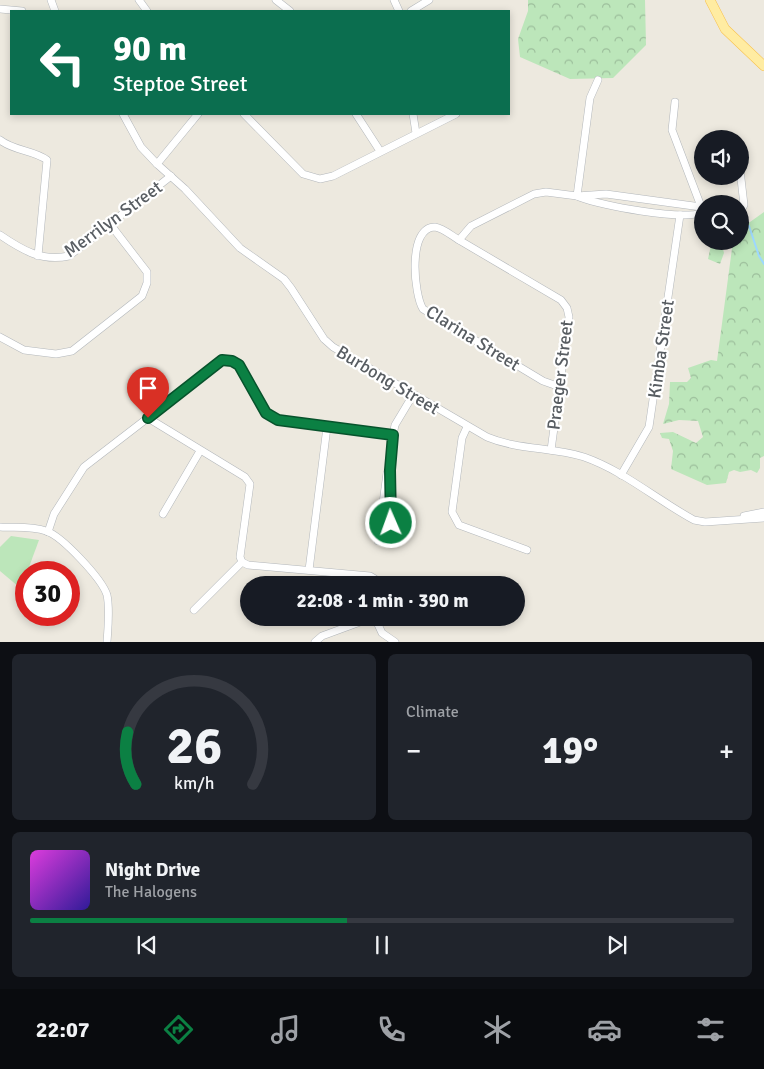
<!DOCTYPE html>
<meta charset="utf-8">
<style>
body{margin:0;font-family:Signika,sans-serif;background:#20242c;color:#f1f3f6;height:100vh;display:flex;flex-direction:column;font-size:19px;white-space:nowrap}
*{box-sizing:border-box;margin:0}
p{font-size:16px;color:#9ea1a6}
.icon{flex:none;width:28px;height:28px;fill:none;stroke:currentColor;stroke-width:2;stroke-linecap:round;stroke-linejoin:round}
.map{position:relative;height:642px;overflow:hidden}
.panel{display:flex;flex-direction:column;gap:12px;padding:12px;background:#0d0f14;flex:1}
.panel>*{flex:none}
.hud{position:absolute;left:10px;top:10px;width:500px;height:105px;border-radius:0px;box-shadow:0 2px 8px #0003;background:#0b6e4f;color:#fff;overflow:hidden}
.buttons{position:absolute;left:694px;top:130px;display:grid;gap:10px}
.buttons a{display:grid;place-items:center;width:55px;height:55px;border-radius:50%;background:#171b24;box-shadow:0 2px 8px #0003;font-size:25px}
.speed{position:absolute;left:15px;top:561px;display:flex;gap:10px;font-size:25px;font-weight:700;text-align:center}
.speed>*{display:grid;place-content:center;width:65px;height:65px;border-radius:50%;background:#171b24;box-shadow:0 2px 8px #0003;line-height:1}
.speed .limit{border:8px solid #d22;background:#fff;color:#111}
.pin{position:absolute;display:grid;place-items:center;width:42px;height:42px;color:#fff;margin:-51px -21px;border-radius:50% 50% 50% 0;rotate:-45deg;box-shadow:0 0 5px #0007}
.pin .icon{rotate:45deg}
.me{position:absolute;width:55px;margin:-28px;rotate:358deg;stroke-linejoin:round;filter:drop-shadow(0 0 4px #0008)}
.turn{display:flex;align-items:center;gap:18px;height:105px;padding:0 20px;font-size:22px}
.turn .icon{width:65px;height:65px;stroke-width:2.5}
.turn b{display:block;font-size:35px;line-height:42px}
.big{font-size:38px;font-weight:700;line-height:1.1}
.panel .tile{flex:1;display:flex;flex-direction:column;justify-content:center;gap:8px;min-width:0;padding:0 18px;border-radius:8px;background:#20242c}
.panel .dial{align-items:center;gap:0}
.dial svg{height:130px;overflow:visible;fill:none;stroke:#363941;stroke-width:7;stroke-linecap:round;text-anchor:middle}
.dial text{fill:#f1f3f6;stroke:none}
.song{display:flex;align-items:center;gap:15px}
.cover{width:60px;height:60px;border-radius:8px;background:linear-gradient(135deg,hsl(300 70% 55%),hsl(250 70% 35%))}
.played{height:5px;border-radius:2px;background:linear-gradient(90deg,#0b8043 45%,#363941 45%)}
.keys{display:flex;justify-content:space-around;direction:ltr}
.heat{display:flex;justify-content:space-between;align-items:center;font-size:28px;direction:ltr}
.panel .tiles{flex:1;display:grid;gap:12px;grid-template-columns:1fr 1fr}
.tile:last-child{grid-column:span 2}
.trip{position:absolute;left:240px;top:576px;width:285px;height:50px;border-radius:25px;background:#171b24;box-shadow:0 2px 8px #0003;font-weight:700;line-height:50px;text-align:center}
.tabs{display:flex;height:80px;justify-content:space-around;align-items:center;background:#090b0e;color:#9ea1a6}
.tabs .icon{width:35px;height:35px}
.tabs .on{color:#0b8043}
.tabs b{font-size:22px;color:#f1f3f6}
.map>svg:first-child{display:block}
</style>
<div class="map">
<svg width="764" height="642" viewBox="0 0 764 642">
<defs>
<pattern id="forest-crowns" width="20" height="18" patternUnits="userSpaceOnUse" patternTransform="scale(1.25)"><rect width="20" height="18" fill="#bce6ba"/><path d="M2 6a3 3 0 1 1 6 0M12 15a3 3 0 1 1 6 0" fill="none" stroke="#9cbe9b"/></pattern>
</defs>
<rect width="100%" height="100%" fill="#ede9df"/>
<path fill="#bce6ba" d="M 11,536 L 39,540 L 22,586 L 19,587 L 0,571 L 0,547 Z"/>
<g fill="url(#forest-crowns)">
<path d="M 528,0 L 645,0 L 646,45 L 613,78 L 570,79 L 520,57 L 518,39 L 528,11 Z"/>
<path d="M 764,212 L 764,456 L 760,458 L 760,468 L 757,473 L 751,470 L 740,472 L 734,470 L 729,472 L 726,483 L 707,485 L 671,469 L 673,451 L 669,439 L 662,438 L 660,433 L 673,432 L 696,443 L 703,437 L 698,421 L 679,420 L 663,424 L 669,404 L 670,382 L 687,382 L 691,378 L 688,368 L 711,360 L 717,361 L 733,241 L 740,241 L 740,223 L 743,227 Z"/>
<path d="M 712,241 L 721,241 L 724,253 L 720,264 L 708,259 Z"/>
</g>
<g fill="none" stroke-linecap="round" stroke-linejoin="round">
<path stroke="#9dd8ff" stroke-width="2" d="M 749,226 L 759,256 L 764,264"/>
<g stroke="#b3b7bb" stroke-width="8">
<g id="minor">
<path d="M 51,0 L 55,11"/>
<path d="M 139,0 L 147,11"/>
<path d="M 276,0 L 290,11"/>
<path d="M 394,0 L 399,11"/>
<path d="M 0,9 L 22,11"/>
<path d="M 411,11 L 429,0"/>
<path d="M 675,102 L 672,130 L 702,209"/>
<path d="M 123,114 L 141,147 L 157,164 L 185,189 L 240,248 L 284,279 L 291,288 L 324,339 L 333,347 L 487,437 C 518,450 552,447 584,457 C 624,471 657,500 694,520 L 705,522 L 764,518"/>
<path d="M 244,114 L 303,174 L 320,179 L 333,176 L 456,114"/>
<path d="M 356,114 L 380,151"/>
<path d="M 413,114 L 416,133"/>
<path d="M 0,140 C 14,151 33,150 47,160 L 38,256"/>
<path d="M 157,164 L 198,114"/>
<path d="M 740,170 L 744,205 L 740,212"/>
<path d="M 577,196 L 590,98 L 598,80"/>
<path d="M 579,197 C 604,206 678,220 702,213"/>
<path d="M 0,235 C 22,250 42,262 69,256 L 171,176"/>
<path d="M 459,240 L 561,300 L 567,308 L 569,317 L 551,450"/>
<path d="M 0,337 L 24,350 L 56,354 L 72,351 L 142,296 L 147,283 L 147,272 L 110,224"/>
<path d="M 560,387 L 543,381 L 423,309 C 414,295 407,227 435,227 C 443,228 452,236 459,240 L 471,226 L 534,194 L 546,192 L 577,196 L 606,194 L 701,207"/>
<path d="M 148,418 L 245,477 L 250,484 L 240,557 L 242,562 L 248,565 L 370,576 L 375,579 L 376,585"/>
<path d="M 467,427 L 462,438 L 452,512 L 459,525 L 527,550"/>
<path d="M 621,475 L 649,427 L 680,215"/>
<path d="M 163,514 L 200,451"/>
<path d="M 744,516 L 764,512"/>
<path d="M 0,527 C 15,528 32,526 46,531 C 62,536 102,579 107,595 C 110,609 108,627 107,642"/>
<path d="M 48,532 L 54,514 L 84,467 L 223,360 L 232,361 L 239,365 L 266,413 L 278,420 L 393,435 L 395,425 L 413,395"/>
<path d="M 391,539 L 390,470 L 393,435"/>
<path d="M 378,541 L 387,473"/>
<path d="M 309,570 L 327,427"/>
<path d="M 194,610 L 242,562"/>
<path d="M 375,618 L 382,633 L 395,642"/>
<path d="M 315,642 L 322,636 L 371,618"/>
</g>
</g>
<g stroke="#f8c14d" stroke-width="10">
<path id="major" d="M 710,0 L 725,29 L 764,66"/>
</g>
<use href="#minor" stroke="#fff" stroke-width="7"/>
<use href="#major" stroke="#ffeca2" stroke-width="9"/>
</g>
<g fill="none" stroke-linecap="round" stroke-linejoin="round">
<g stroke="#07532c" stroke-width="12">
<path id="route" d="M 148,418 L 222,360 L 232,361 L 239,365 L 266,413 L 278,420 L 393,435 L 390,470 L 391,523"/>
</g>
<use href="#route" stroke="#0b8043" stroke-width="9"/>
</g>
<g text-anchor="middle" stroke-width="4.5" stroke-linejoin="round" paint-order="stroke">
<g font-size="18" fill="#585d62" stroke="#fff">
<text transform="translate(113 219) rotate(-36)" y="6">Merrilyn Street</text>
<text transform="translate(473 338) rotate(32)" y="6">Clarina Street</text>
<text transform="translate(661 349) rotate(-82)" y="6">Kimba Street</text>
<text transform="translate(560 375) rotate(-83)" y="6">Praeger Street</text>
<text transform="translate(388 380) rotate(31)" y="6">Burbong Street</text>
</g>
</g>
</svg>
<div class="buttons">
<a><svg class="icon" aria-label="sound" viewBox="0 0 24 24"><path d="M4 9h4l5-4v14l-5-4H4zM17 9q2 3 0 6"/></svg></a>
<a><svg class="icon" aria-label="search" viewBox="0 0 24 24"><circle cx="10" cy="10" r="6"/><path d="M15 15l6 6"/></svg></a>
</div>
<div class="speed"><div class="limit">30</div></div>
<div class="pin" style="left:148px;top:418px;background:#d93025"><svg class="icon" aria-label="arrive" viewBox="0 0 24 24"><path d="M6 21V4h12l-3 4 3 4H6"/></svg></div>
<svg class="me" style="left:391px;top:523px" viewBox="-20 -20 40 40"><circle r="17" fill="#0b8043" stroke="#fff" stroke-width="3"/><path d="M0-11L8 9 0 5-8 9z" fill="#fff"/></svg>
<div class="trip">22:08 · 1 min · 390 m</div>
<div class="hud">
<div class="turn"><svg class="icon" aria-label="left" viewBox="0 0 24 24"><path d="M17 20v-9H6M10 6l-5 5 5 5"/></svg><div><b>90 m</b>Steptoe Street</div></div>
</div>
</div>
<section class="panel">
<div class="tiles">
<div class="tile dial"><svg viewBox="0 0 100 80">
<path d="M14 69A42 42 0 1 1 86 69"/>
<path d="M14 69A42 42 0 0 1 9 37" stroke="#0b8043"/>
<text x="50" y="56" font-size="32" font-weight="700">26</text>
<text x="50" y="72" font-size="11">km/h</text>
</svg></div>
<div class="tile"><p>Climate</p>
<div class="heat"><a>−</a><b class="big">19°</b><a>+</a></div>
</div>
<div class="tile">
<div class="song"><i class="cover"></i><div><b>Night Drive</b><p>The Halogens</p></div></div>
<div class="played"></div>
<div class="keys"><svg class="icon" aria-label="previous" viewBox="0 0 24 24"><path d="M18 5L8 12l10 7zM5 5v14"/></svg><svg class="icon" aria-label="pause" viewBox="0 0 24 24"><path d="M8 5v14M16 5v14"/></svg><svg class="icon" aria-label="next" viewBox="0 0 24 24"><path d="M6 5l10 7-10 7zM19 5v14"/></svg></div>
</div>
</div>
</section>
<nav class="tabs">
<b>22:07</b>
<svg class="icon on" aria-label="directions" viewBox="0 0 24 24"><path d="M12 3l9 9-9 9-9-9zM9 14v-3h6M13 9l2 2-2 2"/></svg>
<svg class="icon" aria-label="music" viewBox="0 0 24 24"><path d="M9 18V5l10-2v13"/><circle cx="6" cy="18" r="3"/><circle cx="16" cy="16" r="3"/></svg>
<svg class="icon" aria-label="phone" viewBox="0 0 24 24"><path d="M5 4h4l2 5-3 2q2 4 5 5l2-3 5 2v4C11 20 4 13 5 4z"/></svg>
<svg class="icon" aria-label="climate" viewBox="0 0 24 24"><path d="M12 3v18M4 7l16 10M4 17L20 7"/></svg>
<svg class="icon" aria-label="car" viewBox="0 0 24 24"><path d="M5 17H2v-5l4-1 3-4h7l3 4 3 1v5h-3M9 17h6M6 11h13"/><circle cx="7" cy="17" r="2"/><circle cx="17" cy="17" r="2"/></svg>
<svg class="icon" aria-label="filters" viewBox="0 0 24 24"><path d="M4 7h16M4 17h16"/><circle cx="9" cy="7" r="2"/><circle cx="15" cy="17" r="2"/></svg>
</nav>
